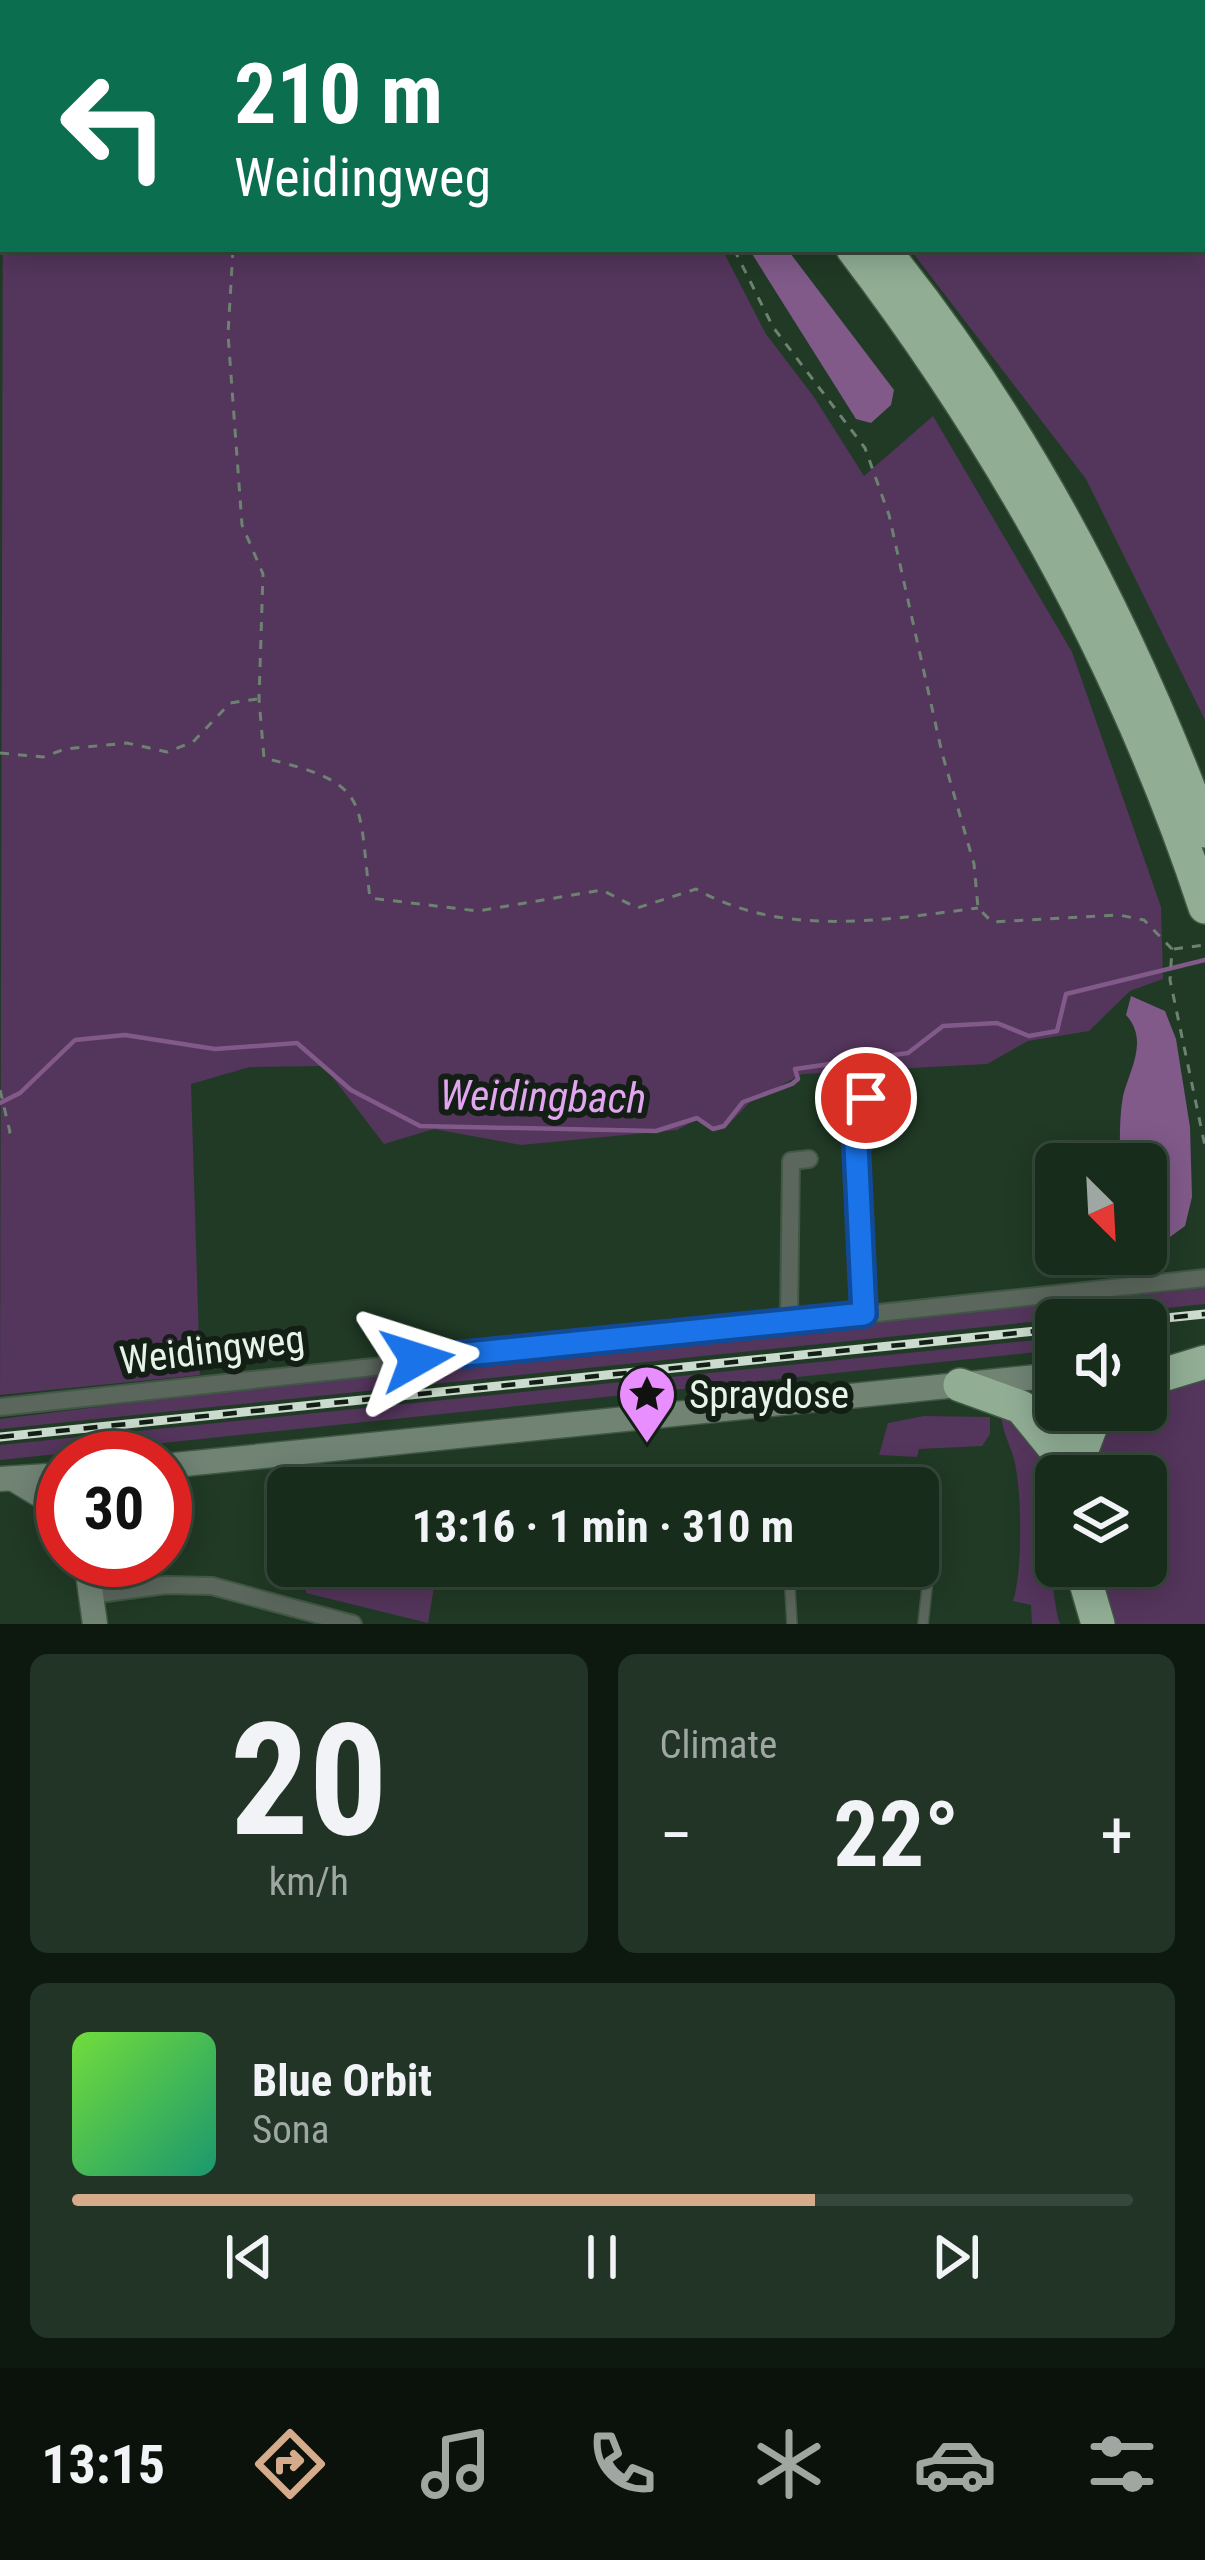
<!DOCTYPE html>
<meta charset="utf-8">
<style>
body{margin:0;font-family:"Roboto Condensed",sans-serif;background:#213425;color:#f1f3f6;height:100vh;display:flex;flex-direction:column;font-size:45px;white-space:nowrap}
*{box-sizing:border-box;margin:0}
p{font-size:39px;color:#9fa7a3}
.icon{flex:none;width:66px;height:66px;fill:none;stroke:currentColor;stroke-width:2;stroke-linecap:round;stroke-linejoin:round}
.map{position:relative;height:1624px;overflow:hidden}
.drawer{display:flex;flex-direction:column;gap:30px;padding:30px;background:#0d180f;flex:1}
.drawer>*{flex:none}
.banner{position:absolute;left:0px;top:0px;width:1206px;height:252px;box-shadow:0 6px 30px #0003,0 0 0 3px #36483b;background:#0b6e4f;color:#fff;overflow:hidden}
.needle{width:78px;rotate:156deg}
.controls{position:absolute;left:1035px;top:1143px;display:grid;gap:24px}
.controls a{display:grid;place-items:center;width:132px;height:132px;border-radius:18px;background:#182c1c;box-shadow:0 6px 30px #0003,0 0 0 3px #36483b;font-size:60px}
.speed{position:absolute;left:36px;top:1431px;display:flex;gap:24px;font-size:60px;font-weight:700;text-align:center}
.speed>*{display:grid;place-content:center;width:156px;height:156px;border-radius:50%;background:#182c1c;box-shadow:0 6px 30px #0003,0 0 0 3px #36483b;line-height:1}
.speed .limit{border:18px solid #d22;background:#fff;color:#111}
.pin{position:absolute;display:grid;place-items:center;width:102px;height:102px;color:#fff;margin:-51px;border:6px solid #fff;border-radius:50%;box-shadow:0 3px 12px #0007}
.me{position:absolute;width:132px;margin:-66px;rotate:84deg;stroke-linejoin:round;filter:drop-shadow(0 0 9px #0008)}
.turn{display:flex;align-items:center;gap:42px;height:252px;padding:0 36px;font-size:54px}
.turn .icon{width:156px;height:156px;stroke-width:2.5}
.turn b{display:block;font-size:84px;line-height:102px}
.big{font-size:90px;font-weight:700;line-height:1.1}
.drawer .widget{flex:1;display:flex;flex-direction:column;justify-content:center;gap:18px;min-width:0;padding:0 42px;border-radius:18px;background:#213425}
.drawer .dial{align-items:center;gap:0}
.dial b{font-size:156px;line-height:1}
.song{display:flex;align-items:center;gap:36px}
.cover{width:144px;height:144px;border-radius:18px;background:linear-gradient(135deg,hsl(100 70% 55%),hsl(160 70% 35%))}
.played{height:12px;border-radius:6px;background:linear-gradient(90deg,#d6ab8b 70%,#36483b 70%)}
.keys{display:flex;justify-content:space-around;direction:ltr}
.heat{display:flex;justify-content:space-between;align-items:center;font-size:66px;direction:ltr}
.drawer .tiles{flex:1;display:grid;gap:30px;grid-template-columns:1fr 1fr}
.widget:last-child{grid-column:span 2}
.trip{position:absolute;left:267px;top:1467px;width:672px;height:120px;border-radius:18px;background:#182c1c;box-shadow:0 6px 30px #0003,0 0 0 3px #36483b;font-weight:700;line-height:120px;text-align:center}
.tabs{display:flex;height:192px;justify-content:space-around;align-items:center;background:#0a120b;color:#9fa7a3}
.tabs .icon{width:84px;height:84px}
.tabs .on{color:#d6ab8b}
.tabs b{font-size:54px;color:#f1f3f6}
.map>svg:first-child{display:block}
</style>
<div class="map">
<svg width="1205" height="1624" viewBox="0 0 1205 1624">
<rect width="100%" height="100%" fill="#203a25"/>
<g fill="#54355c">
<path d="M 0,0 L 181,0 L 181,3 L 3,3 L 3,137 Z"/>
<path d="M 721,0 L 1205,0 L 1205,720 L 1086,479 L 910,249 L 1203,249 L 1203,3 Z"/>
<path d="M 3,166 L 3,249 L 722,249 L 766,334 L 814,397 L 864,476 L 933,416 L 1072,652 L 1161,907 L 1163,979 L 1130,991 L 1089,1031 L 1028,1041 L 987,1064 L 802,1074 L 750,1102 L 724,1129 L 712,1131 L 696,1120 L 677,1130 L 521,1145 L 434,1129 L 384,1144 L 324,1066 L 250,1067 L 191,1084 L 200,1375 L 0,1395 Z"/>
<path d="M 1205,1288 L 1205,1304 L 0,1429 L 0,1419 L 316,1380 Z"/>
<path d="M 1056,1338 L 1056,1350 L 0,1460 L 0,1445 Z"/>
<path d="M 1205,1380 L 1205,1624 L 1110,1624 L 1090,1566 L 1146,1566 L 1146,1476 L 1089,1476 L 1089,1447 L 1107,1410 L 1146,1410 L 1146,1388 Z"/>
<path d="M 1001,1413 C 1008,1417 1021,1421 1027,1427 C 1053,1452 1045,1578 1060,1624 L 1032,1624 L 1031,1605 L 1013,1601 C 1023,1571 1022,1490 1014,1459 C 1009,1442 1002,1432 1001,1413 Z"/>
<path d="M 924,1416 L 990,1417 L 990,1434 L 982,1446 L 919,1449 L 917,1457 L 879,1455 L 888,1423 Z"/>
<path d="M 512,1466 L 513,1488 L 294,1488 L 294,1482 Z"/>
<path d="M 303,1566 L 445,1566 L 437,1569 L 428,1623 L 306,1593 Z"/>
</g>
<g fill="#815a8a">
<path d="M 749,249 L 787,249 L 894,390 L 891,405 L 871,423 L 856,419 Z"/>
<path d="M 1131,996 L 1165,1011 L 1176,1039 L 1190,1127 L 1192,1197 L 1185,1226 L 1159,1245 L 1146,1238 L 1146,1164 L 1120,1164 C 1120,1142 1119,1118 1123,1096 C 1130,1069 1149,1040 1126,1015 Z"/>
</g>
<g fill="none" stroke-linecap="round" stroke-linejoin="round">
<path stroke="#815a8a" stroke-width="4.5" d="M 0,1103 L 20,1093 L 75,1040 L 125,1035 L 215,1049 L 297,1043 L 351,1090 L 420,1126 L 656,1131 L 697,1118 L 713,1129 L 724,1126 L 743,1102 L 792,1084 L 798,1079 L 795,1069 L 908,1053 L 943,1026 L 997,1023 L 1029,1036 L 1057,1031 L 1066,994 L 1205,960"/>
<g stroke="#405844" stroke-width="12">
<g id="lane">
<path d="M 928,1579 L 935,1562 L 936,1491"/>
<path d="M 792,1624 L 789,1571 C 831,1570 891,1561 928,1579 L 923,1624"/>
</g>
</g>
<g stroke="#405844" stroke-width="20">
<g id="street">
<path d="M 864,1314 L 856,1145 L 856,1121 L 866,1098"/>
<path d="M 789,1320 L 791,1161 L 809,1159"/>
<path d="M 0,1407 L 1205,1278"/>
<path d="M 91,1595 L 166,1585 L 212,1586 L 353,1624"/>
</g>
</g>
<g stroke="#405844" stroke-width="27">
<g id="secondary">
<path d="M 165,1466 L 1056,1375"/>
<path d="M 0,1479 L 63,1475"/>
<path d="M 15,1480 L 63,1509"/>
<path d="M 86,1560 L 95,1624"/>
</g>
</g>
<g stroke="#405844" stroke-width="36">
<g id="highway">
<path d="M 633,0 L 636,3"/>
<path d="M 668,0 L 671,3"/>
<path d="M 853,249 C 1005,449 1126,668 1205,907"/>
<path d="M 883,249 C 1022,421 1128,624 1205,831"/>
<path d="M 1146,1380 L 1205,1362"/>
<path d="M 960,1385 L 1021,1407 L 1056,1450"/>
<path d="M 1077,1463 L 1097,1410"/>
<path d="M 1057,1476 L 1058,1410"/>
<path d="M 1081,1566 L 1098,1624"/>
</g>
</g>
<g stroke="#6d8270" stroke-width="3" stroke-dasharray="9 9" stroke-linecap="butt">
<path d="M 205,0 L 205,3"/>
<path d="M 592,0 L 595,3"/>
<path d="M 712,0 L 714,3"/>
<path d="M 0,161 L 3,160"/>
<path d="M 233,249 L 228,334 L 242,525 L 263,574 L 259,699 L 264,758 C 372,784 357,797 370,898 L 478,911 L 602,890 L 637,908 L 696,889 C 783,938 883,920 978,908"/>
<path d="M 734,249 L 773,327 L 865,448 L 889,515 L 942,753 L 974,864 L 978,908 L 992,922 L 1119,915 L 1144,920 L 1172,949 L 1170,980 L 1205,1146"/>
<path d="M 0,753 L 43,757 L 65,749 L 127,743 L 167,752 L 193,742 L 230,703 L 257,699"/>
<path d="M 1174,949 L 1205,945"/>
<path d="M 0,1090 L 10,1132 L 0,1133"/>
</g>
<use href="#lane" stroke="#5b675d" stroke-width="9"/>
<use href="#street" stroke="#5b675d" stroke-width="16"/>
<use href="#secondary" stroke="#718474" stroke-width="24"/>
<use href="#highway" stroke="#91ae95" stroke-width="33"/>
<g stroke="#cbdcce" stroke-width="9">
<g id="rail">
<path d="M 1146,1320 L 1205,1314"/>
<path d="M 0,1437 L 1056,1329"/>
</g>
</g>
<use href="#rail" stroke="#131e14" stroke-width="4.5" stroke-dasharray="14" stroke-linecap="butt"/>
</g>
<g fill="none" stroke-linecap="round" stroke-linejoin="round">
<g stroke="#114b97" stroke-width="30">
<path id="route" d="M 417,1359 L 864,1314 L 856,1145 L 856,1121 L 866,1098"/>
</g>
<use href="#route" stroke="#1a73e8" stroke-width="21"/>
</g>
<defs>
<g id="sight-pin" transform="scale(3)"><path d="M0 17L-7.5 6A9.5 9.5 0 1 1 7.5 6Z" fill="#e98efe" stroke="#131e14"/><path d="M0-6L1.8-2.2L6-1.7L2.9 1.2L3.7 5.4L0 3.3L-3.7 5.4L-2.9 1.2L-6-1.7L-1.8-2.2Z" fill="#111"/></g>
</defs>
<g fill-rule="evenodd">
<use href="#sight-pin" x="647" y="1394"/>
</g>
<g text-anchor="middle" stroke-width="12" stroke-linejoin="round" paint-order="stroke">
<g font-size="39" fill="#e5f4e7" stroke="#131e14">
<text transform="translate(212 1349) rotate(-7)" y="14">Weidingweg</text>
</g>
<g font-size="39" fill="#e5f4e7" stroke="#131e14" text-anchor="start">
<text x="689" y="1408">Spraydose</text>
</g>
<g font-size="42" font-style="italic" fill="#e1a6ef" stroke="#131e14">
<text transform="translate(543 1096) rotate(1)" y="15">Weidingbach</text>
</g>
</g>
</svg>
<div class="controls">
<a><svg class="needle" viewBox="-14 -14 28 28"><path d="M0-13l5 13h-10z" fill="#e53935"/><path d="M0 13l5-13h-10z" fill="#9fa7a3"/></svg></a>
<a><svg class="icon" aria-label="sound" viewBox="0 0 24 24"><path d="M4 9h4l5-4v14l-5-4H4zM17 9q2 3 0 6"/></svg></a>
<a><svg class="icon" aria-label="layers" viewBox="0 0 24 24"><path d="M12 4l9 5-9 5-9-5zM3 14l9 5 9-5"/></svg></a>
</div>
<div class="speed"><div class="limit">30</div></div>
<div class="pin" style="left:866px;top:1098px;background:#d93025"><svg class="icon" aria-label="arrive" viewBox="0 0 24 24"><path d="M6 21V4h12l-3 4 3 4H6"/></svg></div>
<svg class="me" style="left:417px;top:1359px" viewBox="-20 -20 40 40"><path d="M0-17L14 15 0 8-14 15z" fill="#1a73e8" stroke="#fff" stroke-width="4"/></svg>
<div class="trip">13:16 · 1 min · 310 m</div>
<div class="banner">
<div class="turn"><svg class="icon" aria-label="left" viewBox="0 0 24 24"><path d="M17 20v-9H6M10 6l-5 5 5 5"/></svg><div><b>210 m</b>Weidingweg</div></div>
</div>
</div>
<section class="drawer">
<div class="tiles">
<div class="widget dial"><b>20</b><p>km/h</p></div>
<div class="widget"><p>Climate</p>
<div class="heat"><a>−</a><b class="big">22°</b><a>+</a></div>
</div>
<div class="widget">
<div class="song"><i class="cover"></i><div><b>Blue Orbit</b><p>Sona</p></div></div>
<div class="played"></div>
<div class="keys"><svg class="icon" aria-label="previous" viewBox="0 0 24 24"><path d="M18 5L8 12l10 7zM5 5v14"/></svg><svg class="icon" aria-label="pause" viewBox="0 0 24 24"><path d="M8 5v14M16 5v14"/></svg><svg class="icon" aria-label="next" viewBox="0 0 24 24"><path d="M6 5l10 7-10 7zM19 5v14"/></svg></div>
</div>
</div>
</section>
<nav class="tabs">
<b>13:15</b>
<svg class="icon on" aria-label="directions" viewBox="0 0 24 24"><path d="M12 3l9 9-9 9-9-9zM9 14v-3h6M13 9l2 2-2 2"/></svg>
<svg class="icon" aria-label="music" viewBox="0 0 24 24"><path d="M9 18V5l10-2v13"/><circle cx="6" cy="18" r="3"/><circle cx="16" cy="16" r="3"/></svg>
<svg class="icon" aria-label="phone" viewBox="0 0 24 24"><path d="M5 4h4l2 5-3 2q2 4 5 5l2-3 5 2v4C11 20 4 13 5 4z"/></svg>
<svg class="icon" aria-label="climate" viewBox="0 0 24 24"><path d="M12 3v18M4 7l16 10M4 17L20 7"/></svg>
<svg class="icon" aria-label="car" viewBox="0 0 24 24"><path d="M5 17H2v-5l4-1 3-4h7l3 4 3 1v5h-3M9 17h6M6 11h13"/><circle cx="7" cy="17" r="2"/><circle cx="17" cy="17" r="2"/></svg>
<svg class="icon" aria-label="filters" viewBox="0 0 24 24"><path d="M4 7h16M4 17h16"/><circle cx="9" cy="7" r="2"/><circle cx="15" cy="17" r="2"/></svg>
</nav>
